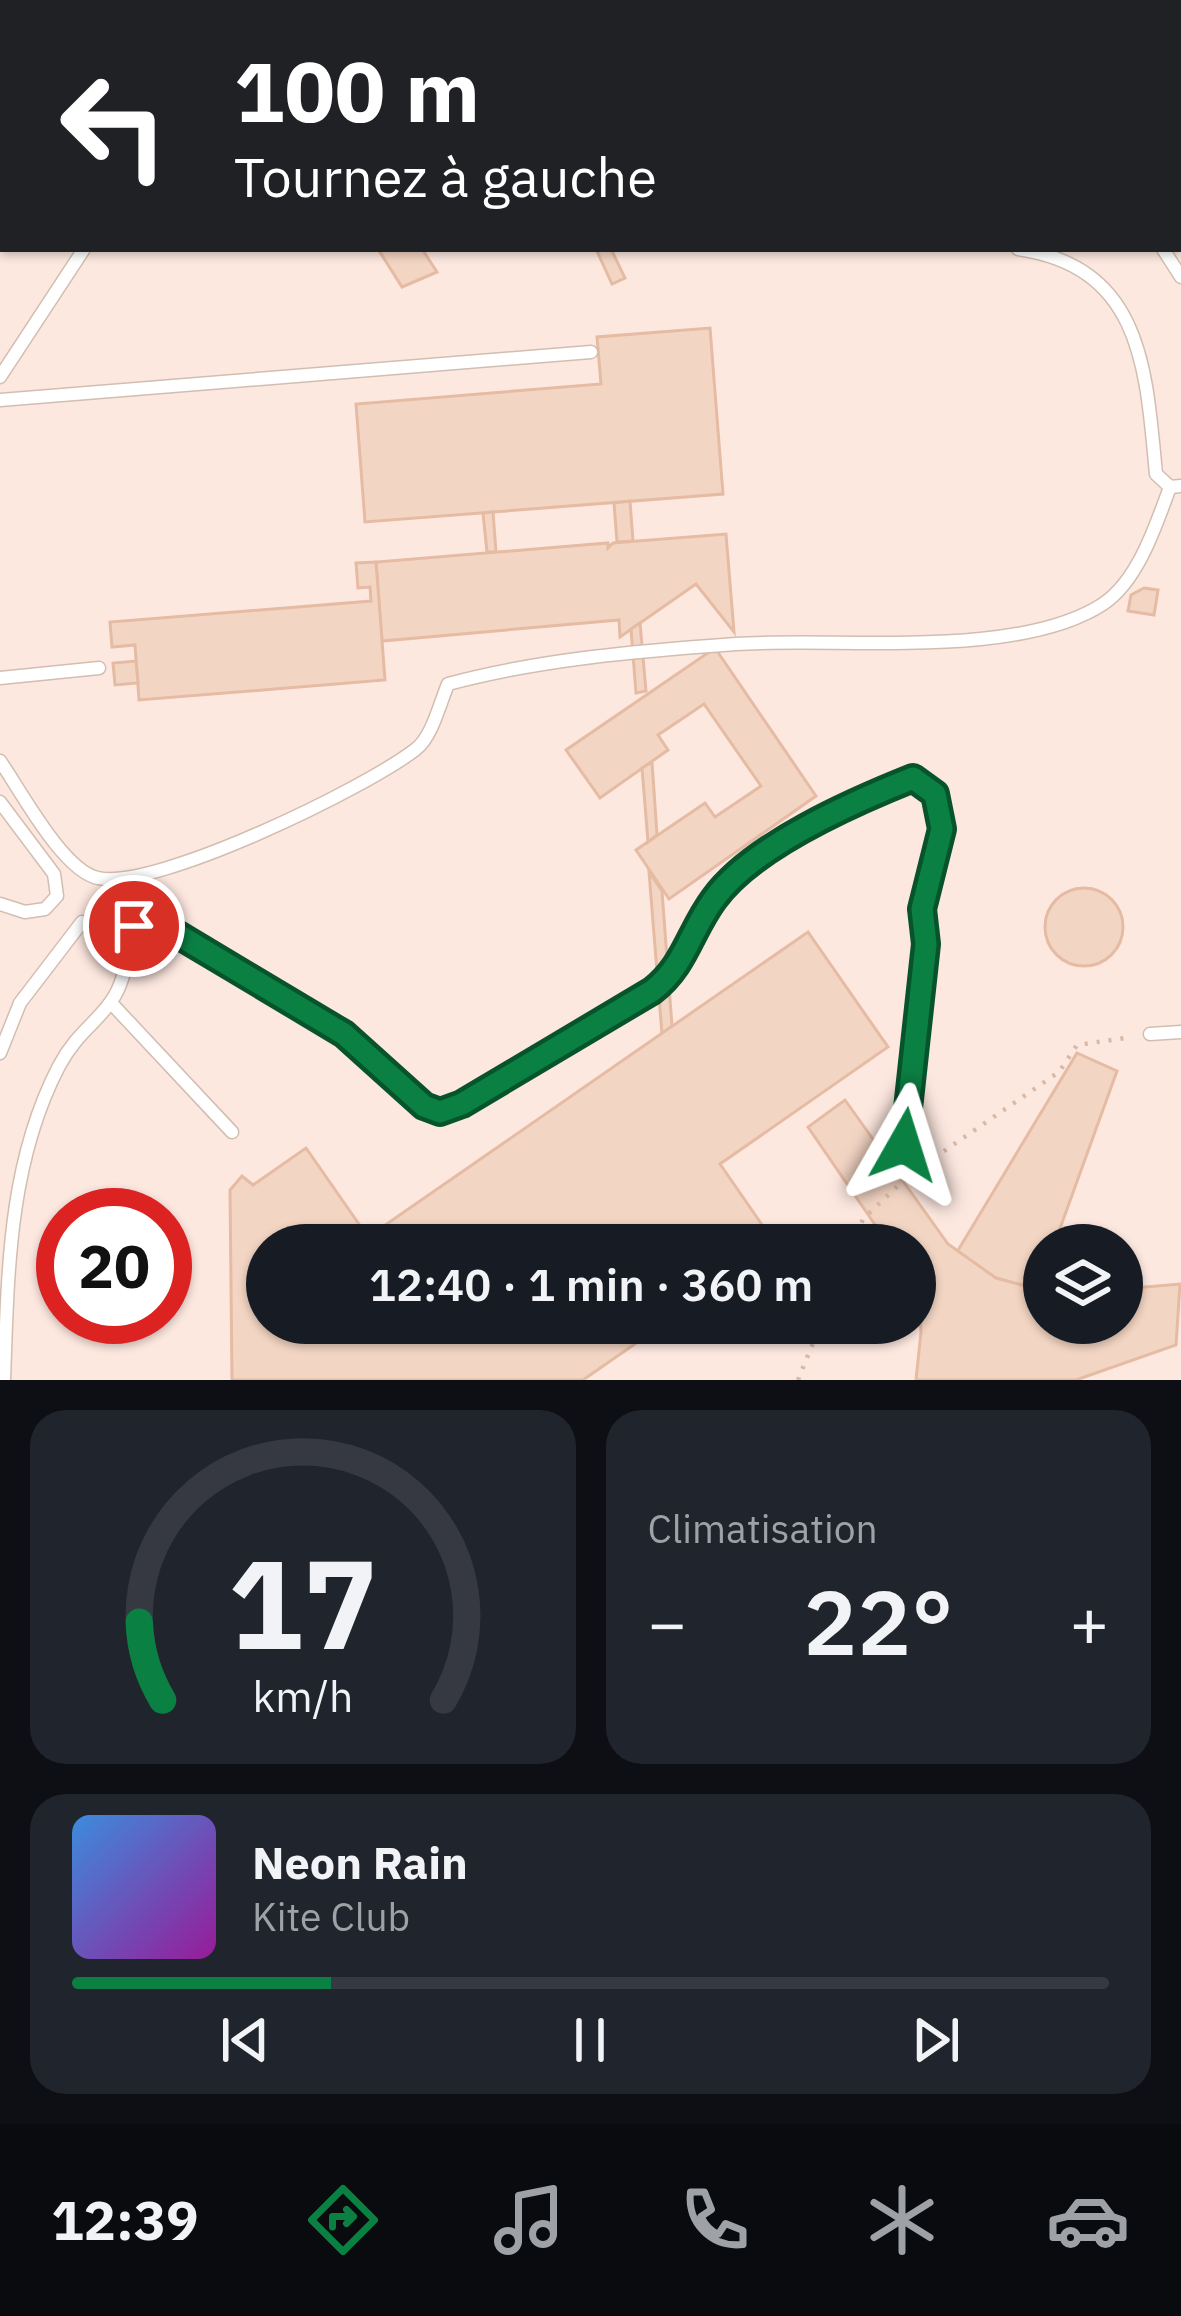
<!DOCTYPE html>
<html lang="fr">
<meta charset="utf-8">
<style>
body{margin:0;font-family:"IBM Plex Sans",sans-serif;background:#20242c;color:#f1f3f6;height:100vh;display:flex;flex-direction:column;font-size:45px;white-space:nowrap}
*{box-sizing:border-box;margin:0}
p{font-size:39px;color:#9ea1a6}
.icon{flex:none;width:66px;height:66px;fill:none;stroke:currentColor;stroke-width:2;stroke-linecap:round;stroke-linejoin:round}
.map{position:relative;height:1380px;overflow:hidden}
.drawer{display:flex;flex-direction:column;gap:30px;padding:30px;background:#0d0f14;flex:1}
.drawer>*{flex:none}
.hud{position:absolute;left:0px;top:0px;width:1182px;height:252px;box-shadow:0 3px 9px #0004;background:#202124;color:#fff;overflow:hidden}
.buttons{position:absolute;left:1023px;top:1224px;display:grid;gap:24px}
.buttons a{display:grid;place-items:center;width:120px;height:120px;border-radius:50%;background:#171b24;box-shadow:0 3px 9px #0004;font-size:60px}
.speed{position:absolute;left:36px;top:1188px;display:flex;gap:24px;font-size:60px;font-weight:700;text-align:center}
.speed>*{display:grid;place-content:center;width:156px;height:156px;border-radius:50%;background:#171b24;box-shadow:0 3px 9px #0004;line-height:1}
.speed .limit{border:18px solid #d22;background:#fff;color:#111}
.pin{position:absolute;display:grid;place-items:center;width:102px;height:102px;color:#fff;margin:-51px;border:6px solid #fff;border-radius:50%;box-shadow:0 3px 12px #0007}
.me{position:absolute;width:132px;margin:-66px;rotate:6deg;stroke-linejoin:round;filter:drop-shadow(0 0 9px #0008)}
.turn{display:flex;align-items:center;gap:42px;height:252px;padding:0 36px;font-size:54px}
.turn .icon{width:156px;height:156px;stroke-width:2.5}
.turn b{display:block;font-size:84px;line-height:102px}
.big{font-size:90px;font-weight:600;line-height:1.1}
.drawer .card{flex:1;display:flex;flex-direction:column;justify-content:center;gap:18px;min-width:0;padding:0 42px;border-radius:36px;background:#20242c}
.drawer .dial{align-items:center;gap:0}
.dial svg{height:312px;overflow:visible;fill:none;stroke:#363941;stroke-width:7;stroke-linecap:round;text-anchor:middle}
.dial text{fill:#f1f3f6;stroke:none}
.song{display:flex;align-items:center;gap:36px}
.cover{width:144px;height:144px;border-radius:18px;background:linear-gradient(135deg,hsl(210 70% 55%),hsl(300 70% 35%))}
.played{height:12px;border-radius:6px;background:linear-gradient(90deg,#0b8043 25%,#363941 25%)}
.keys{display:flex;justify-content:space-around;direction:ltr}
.heat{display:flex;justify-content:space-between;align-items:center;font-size:66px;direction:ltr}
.drawer .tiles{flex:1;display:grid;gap:30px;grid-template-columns:1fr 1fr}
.card:last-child{grid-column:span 2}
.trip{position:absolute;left:246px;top:1224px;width:690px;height:120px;border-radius:60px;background:#171b24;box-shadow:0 3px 9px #0004;font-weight:600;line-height:120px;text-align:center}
.tabs{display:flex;height:192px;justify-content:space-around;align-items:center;background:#090b0e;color:#9ea1a6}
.tabs .icon{width:84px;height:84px}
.tabs .selected{color:#0b8043}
.tabs b{font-size:54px;color:#f1f3f6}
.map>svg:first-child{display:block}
</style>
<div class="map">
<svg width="1181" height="1380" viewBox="0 0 1181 1380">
<rect width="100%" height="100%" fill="#fdf6ec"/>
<path fill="#fde8e0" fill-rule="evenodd" d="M 139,0 L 1181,0 L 1181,1380 L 0,1380 L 0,63 L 3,249 L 1179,249 L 1179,3 L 132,3 ZM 63,1215 L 165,1215 L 165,1317 L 63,1317 ZM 267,1245 L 915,1245 L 915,1323 L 267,1323 ZM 1044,1245 L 1122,1245 L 1122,1323 L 1044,1323 Z"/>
<g fill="#f3d5c3" stroke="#e6bba3" stroke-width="3">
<path d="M 378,249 L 422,249 L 437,272 L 402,287 Z"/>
<path d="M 596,249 L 611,249 L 625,278 L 612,284 Z"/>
<path d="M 710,328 L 723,494 L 365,522 L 356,404 L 601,384 L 597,337 Z"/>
<path d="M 630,501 L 633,541 L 617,542 L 614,503 Z"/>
<path d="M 493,512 L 496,552 L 487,552 L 483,513 Z"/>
<path d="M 726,534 L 734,632 L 696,584 L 620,637 L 619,620 L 382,641 L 376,562 L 608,543 L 608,548 L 613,543 Z"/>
<path d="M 376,562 L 385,680 L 139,700 L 135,645 L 112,647 L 110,622 L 371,601 L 370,587 L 358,588 L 356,563 Z"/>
<path d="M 1144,588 L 1158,590 L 1154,615 L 1128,611 L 1131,595 Z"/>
<path d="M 640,623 L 646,691 L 636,693 L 631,629 Z"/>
<path d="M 715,648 L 816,796 L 669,899 L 636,850 L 705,803 L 715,817 L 761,786 L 704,704 L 658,735 L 668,750 L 600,798 L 566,750 Z"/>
<path d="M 136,661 L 138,683 L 115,685 L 113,663 Z"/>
<path d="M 652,762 L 657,835 L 648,842 L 642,768 Z"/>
<path d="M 649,872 L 662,891 L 672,1026 L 662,1034 Z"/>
<circle cx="1084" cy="927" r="39"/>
<path d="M 808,932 L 888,1047 L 720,1164 L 776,1245 L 267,1245 L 267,1323 L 665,1323 L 583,1380 L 232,1380 L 230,1190 L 242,1176 L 253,1185 L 306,1148 L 368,1237 Z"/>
<path d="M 1077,1053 L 1117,1071 L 1054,1245 L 1044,1245 L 1038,1290 L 996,1278 L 957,1252 Z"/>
<path d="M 845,1100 L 948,1244 L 996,1278 L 1044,1291 L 1044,1323 L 1122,1323 L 1122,1289 L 1180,1284 L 1176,1345 L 1076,1380 L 916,1380 L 921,1332 L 915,1245 L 889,1245 L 808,1127 Z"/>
</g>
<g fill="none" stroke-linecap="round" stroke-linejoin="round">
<g stroke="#d1beb0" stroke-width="15">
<g id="service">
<path d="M 535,3 L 547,0"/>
<path d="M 1179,165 L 1181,167"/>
<path d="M 1018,249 C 1143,267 1146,370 1156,474 L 1170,487 L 1181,486"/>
<path d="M 1163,249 L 1181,277"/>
<path d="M 0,377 L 84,249"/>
<path d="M 0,400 L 591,352"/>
<path d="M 0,678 L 99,668"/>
<path d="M 0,761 C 21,791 63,871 98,878 C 155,891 368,787 416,749 C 432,737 440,703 448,684 C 541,659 639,651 736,644 C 839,637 1017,660 1103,604 C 1138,581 1156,525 1170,487"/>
<path d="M 0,802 L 54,874 L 57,896 L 45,909 L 25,912 L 0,904"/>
<path d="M 113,1005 L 232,1132"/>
<path d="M 1150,1034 L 1181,1032"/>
<path d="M 0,1053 L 20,1003 L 82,922 L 165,927 L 344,1034 L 424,1105 L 440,1112 L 652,991 C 685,966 690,932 714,899 C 752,846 853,802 913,779 L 935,794 L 942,829 L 922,909 L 926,944 L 904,1145 L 919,1169"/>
<path d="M 4,1380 C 8,1273 8,1164 59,1066 C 88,1012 122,1019 129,943 L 106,928"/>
</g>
</g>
<g stroke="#d9b8a5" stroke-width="4.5" stroke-dasharray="3 9" stroke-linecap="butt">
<path d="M 101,3 L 107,0"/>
<path d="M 0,51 L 3,50"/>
<path d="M 934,1158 L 1059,1072 L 1077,1045 L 1132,1037"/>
<path d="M 853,1245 L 863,1219 L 905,1179"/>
<path d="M 798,1380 L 821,1323"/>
</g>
<use href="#service" stroke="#fff" stroke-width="12"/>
</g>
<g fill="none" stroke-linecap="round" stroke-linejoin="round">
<g stroke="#07532c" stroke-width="30">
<path id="route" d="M 134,926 L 165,927 L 344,1034 L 424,1106 L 440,1112 L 462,1104 L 652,991 C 685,966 690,931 714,899 C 752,846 853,802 913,778 L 935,794 L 942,829 L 922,909 L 926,944 L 904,1145"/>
</g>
<use href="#route" stroke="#0b8043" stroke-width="21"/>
</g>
</svg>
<div class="buttons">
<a><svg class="icon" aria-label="layers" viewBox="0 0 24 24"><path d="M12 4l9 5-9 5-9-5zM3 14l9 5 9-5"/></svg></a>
</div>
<div class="speed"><div class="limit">20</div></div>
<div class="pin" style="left:134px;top:926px;background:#d93025"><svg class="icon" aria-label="arrive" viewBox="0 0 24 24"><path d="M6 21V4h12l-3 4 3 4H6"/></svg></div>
<svg class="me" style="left:904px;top:1145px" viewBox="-20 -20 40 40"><path d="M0-17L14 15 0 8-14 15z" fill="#0b8043" stroke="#fff" stroke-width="4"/></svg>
<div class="trip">12:40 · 1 min · 360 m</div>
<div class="hud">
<div class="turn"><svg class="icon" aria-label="left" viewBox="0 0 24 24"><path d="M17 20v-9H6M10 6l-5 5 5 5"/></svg><div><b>100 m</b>Tournez à gauche</div></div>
</div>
</div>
<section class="drawer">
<div class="tiles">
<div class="card dial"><svg viewBox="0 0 100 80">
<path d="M14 69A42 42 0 1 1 86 69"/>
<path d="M14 69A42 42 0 0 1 8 49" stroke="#0b8043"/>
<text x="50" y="56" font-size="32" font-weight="700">17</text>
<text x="50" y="72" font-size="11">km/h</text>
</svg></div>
<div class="card"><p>Climatisation</p>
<div class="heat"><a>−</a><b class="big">22°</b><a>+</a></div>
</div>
<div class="card">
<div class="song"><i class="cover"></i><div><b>Neon Rain</b><p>Kite Club</p></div></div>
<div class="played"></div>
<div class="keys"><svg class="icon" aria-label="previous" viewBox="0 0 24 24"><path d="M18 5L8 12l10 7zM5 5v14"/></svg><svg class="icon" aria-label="pause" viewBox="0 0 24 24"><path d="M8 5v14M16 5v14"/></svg><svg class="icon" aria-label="next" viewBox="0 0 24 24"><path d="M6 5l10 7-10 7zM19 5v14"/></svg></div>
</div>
</div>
</section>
<nav class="tabs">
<b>12:39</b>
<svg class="icon selected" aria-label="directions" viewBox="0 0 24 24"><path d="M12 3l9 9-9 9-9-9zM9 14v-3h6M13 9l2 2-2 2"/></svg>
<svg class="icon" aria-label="music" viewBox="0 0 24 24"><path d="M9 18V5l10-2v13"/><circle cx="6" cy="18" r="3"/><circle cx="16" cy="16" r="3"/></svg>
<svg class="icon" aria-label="phone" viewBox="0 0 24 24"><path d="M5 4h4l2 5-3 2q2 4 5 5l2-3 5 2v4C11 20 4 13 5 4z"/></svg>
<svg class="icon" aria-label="climate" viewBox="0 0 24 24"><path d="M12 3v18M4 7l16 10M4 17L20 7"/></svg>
<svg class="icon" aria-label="car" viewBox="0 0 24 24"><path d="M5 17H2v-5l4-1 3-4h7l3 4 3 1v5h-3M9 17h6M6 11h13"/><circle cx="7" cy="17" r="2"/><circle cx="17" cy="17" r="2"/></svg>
</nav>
